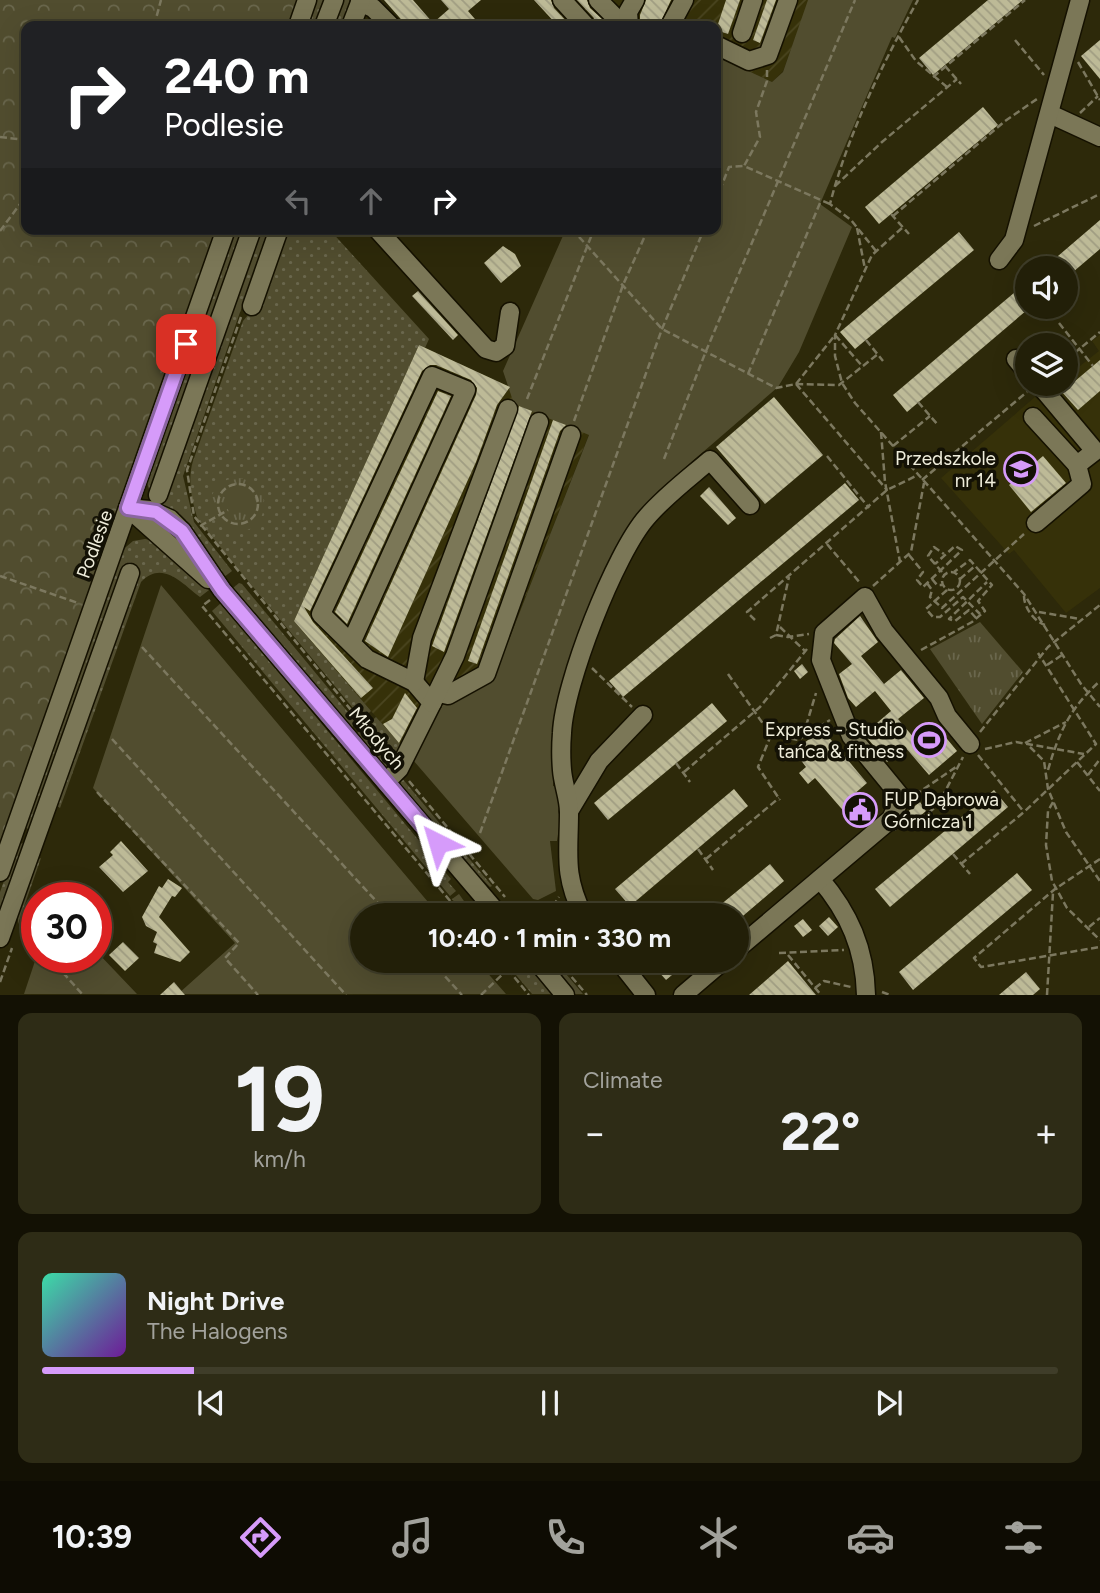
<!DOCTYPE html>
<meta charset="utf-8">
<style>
body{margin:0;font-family:Figtree,sans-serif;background:#2e2c16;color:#f1f3f6;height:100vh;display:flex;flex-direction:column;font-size:26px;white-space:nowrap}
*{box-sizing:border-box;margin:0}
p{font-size:23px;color:#a2a29c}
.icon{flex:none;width:38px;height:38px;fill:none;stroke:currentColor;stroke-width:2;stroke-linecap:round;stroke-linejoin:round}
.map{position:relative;height:995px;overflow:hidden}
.drawer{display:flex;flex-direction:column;gap:18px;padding:18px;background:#131104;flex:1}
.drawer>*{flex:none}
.top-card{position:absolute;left:21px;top:21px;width:700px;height:214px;border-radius:14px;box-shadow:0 7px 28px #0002,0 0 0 2px #3f3d29;background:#202124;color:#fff;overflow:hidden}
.tools{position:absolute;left:1015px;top:256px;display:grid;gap:14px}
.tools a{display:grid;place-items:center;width:63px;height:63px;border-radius:50%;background:#221f08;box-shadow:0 7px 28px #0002,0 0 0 2px #3f3d29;font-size:35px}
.speed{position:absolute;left:21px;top:882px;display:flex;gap:14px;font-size:35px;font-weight:700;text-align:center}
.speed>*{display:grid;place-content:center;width:91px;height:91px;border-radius:50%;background:#221f08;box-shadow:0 7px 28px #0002,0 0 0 2px #3f3d29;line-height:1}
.speed .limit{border:10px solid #d22;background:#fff;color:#111}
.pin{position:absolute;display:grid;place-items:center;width:60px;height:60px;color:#fff;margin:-30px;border-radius:14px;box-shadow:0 4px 10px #0006}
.me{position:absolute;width:77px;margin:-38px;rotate:320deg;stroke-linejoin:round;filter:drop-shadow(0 0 5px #0008)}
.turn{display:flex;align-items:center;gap:24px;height:147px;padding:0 28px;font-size:32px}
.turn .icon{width:91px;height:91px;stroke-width:2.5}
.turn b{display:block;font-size:49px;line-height:60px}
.lanes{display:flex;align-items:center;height:66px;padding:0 28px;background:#0003;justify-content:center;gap:35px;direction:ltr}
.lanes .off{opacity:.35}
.big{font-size:52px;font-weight:700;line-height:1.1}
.drawer .card{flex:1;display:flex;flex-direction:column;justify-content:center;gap:10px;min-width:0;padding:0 24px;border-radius:14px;background:#2e2c16}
.drawer .dial{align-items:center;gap:0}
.dial b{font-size:91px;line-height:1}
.song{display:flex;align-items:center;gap:21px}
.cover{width:84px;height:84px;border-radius:10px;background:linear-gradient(135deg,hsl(160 70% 55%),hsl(280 70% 35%))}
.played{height:7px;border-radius:4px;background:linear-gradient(90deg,#d69bfa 15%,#3f3d29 15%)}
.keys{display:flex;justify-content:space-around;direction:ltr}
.heat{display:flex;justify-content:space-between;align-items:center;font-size:38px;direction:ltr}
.drawer .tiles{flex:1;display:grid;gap:18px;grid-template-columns:1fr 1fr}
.card:last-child{grid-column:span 2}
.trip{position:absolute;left:350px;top:903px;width:399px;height:70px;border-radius:35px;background:#221f08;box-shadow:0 7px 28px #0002,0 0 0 2px #3f3d29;font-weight:700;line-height:70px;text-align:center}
.tabs{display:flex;height:112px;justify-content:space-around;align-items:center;background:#0e0c03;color:#a2a29c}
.tabs .icon{width:49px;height:49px}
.tabs .on{color:#d69bfa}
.tabs b{font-size:32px;color:#f1f3f6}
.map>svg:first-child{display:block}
</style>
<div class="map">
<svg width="1100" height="995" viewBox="0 0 1100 995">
<defs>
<pattern id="industrial-furrows" width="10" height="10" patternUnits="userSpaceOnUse" patternTransform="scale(1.75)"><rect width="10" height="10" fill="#363109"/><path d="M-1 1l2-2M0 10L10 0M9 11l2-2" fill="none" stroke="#4a4520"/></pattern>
<pattern id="grass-dots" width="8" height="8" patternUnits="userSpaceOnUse" patternTransform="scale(1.75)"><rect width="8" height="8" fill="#514d2f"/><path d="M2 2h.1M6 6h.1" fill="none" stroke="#6a674d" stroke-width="1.8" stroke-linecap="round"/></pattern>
<pattern id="forest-crowns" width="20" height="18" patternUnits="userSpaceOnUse" patternTransform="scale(1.75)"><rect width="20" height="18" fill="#514d2f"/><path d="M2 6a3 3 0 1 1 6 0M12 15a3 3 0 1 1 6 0" fill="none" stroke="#6a674d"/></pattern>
<pattern id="park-tufts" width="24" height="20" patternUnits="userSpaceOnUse" patternTransform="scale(1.75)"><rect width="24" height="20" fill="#514d2f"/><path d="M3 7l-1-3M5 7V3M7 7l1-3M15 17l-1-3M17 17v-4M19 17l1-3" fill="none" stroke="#6a674d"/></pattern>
<pattern id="building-back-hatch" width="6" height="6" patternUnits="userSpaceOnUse" patternTransform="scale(1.75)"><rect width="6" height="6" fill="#bdba97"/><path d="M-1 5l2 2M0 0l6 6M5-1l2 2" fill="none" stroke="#a09d82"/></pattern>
</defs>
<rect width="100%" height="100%" fill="#2d290a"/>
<path fill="#363109" d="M 1100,335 L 1100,588 L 1066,613 L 1014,550 L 1009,554 L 941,478 L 1035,397 L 1038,400 L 1058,383 L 1066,383 L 1066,377 L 1099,351 L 1092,341 Z"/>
<g fill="url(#industrial-furrows)">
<path d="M 534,0 L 809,0 L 783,71 L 772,82 L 716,56 L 716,26 L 558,26 Z"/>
<path d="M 419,345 L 510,387 L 514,403 L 589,434 L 494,678 L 442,705 L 413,760 L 294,621 Z"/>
</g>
<g fill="url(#grass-dots)">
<path d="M 316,0 L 326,0 L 317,26 L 307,26 Z"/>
<path d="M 341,0 L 351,0 L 341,26 L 332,26 Z"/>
<path d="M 235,229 L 245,229 L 151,492 L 165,501 L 259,229 L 269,229 L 183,476 L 194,522 L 232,571 L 224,577 L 151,495 L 147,483 Z"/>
<path d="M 282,229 L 329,229 L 429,339 L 425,348 L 419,345 L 294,621 L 371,711 L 362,719 L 198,520 C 192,502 187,480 193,461 L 243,321 L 253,309 Z"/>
<path d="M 145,539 L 155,541 L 209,590 L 200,597 C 183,584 162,559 141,582 L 60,808 L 56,805 L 28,829 L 25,827 L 120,552 L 133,541 Z"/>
<path d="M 239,583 L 242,584 L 357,723 L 351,728 L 233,588 Z"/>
<path d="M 221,603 L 451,879 L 448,882 L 456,891 L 450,896 L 212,611 Z"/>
<path d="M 376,717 L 404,748 L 397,761 L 367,725 Z"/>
<path d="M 362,729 L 393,766 L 383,767 L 356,734 Z"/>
<path d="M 401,777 L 492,886 L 490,887 L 481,878 L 478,880 L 400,786 Z"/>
<path d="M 23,843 L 25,845 L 0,917 L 0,892 L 17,845 Z"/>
<path d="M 41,858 L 18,924 L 18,913 L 36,860 Z"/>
<path d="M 459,894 L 466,904 L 470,901 L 483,915 L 465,915 L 452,899 Z"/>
<path d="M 521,961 L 527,961 L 556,994 L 532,994 L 511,969 Z"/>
<path d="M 546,961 L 555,961 L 583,994 L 574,994 Z"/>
</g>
<path fill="url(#forest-crowns)" d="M 0,0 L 300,0 L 291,26 L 26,26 L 26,229 L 218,229 L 0,849 Z"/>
<g fill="url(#park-tufts)">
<circle cx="237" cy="505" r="27"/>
<path d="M 980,622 L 1023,672 L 982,724 L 930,649 Z"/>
</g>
<g fill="#514d2f">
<path d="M 808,0 L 913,0 L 895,38 L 892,37 L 820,204 L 852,227 L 799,352 L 778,387 L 658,491 L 629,525 L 561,686 L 556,715 L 553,786 L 557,787 L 560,820 L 557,841 L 550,841 L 556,891 L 538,900 L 533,899 L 413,760 L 442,705 L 494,678 L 589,435 L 514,404 L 503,371 L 566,229 L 716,229 L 716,56 L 772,82 L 783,72 Z"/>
<path d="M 161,585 L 439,915 L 362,915 L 362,961 L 477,961 L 506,994 L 178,994 L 235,943 L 93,788 Z"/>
<path d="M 96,951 L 137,994 L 24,994 L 37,955 L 96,957 Z"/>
</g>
<g fill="url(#building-back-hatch)">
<path d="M 384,0 L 413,0 L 433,23 L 449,9 L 441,0 L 481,0 L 468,11 L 481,26 L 407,26 Z"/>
<path d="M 534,0 L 551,0 L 554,8 L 571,26 L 558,26 Z"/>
<path d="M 577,0 L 587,0 L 590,8 L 610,26 L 597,26 L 594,18 Z"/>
<path d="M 646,0 L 671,0 L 659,26 L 647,26 L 640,22 L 640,15 Z"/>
<path d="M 726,0 L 740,0 L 728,34 L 716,30 Z"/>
<path d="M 767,0 L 776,0 L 760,43 L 753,40 Z"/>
<path d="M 988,0 L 1023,0 L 933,75 L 919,58 Z"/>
<path d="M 1100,40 L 1100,79 L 1081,56 Z"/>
<path d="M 983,107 L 998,125 L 879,224 L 865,207 Z"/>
<path d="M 1100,220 L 1100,249 L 1066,278 L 1066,268 L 1044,268 Z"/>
<path d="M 959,232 L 974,250 L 855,349 L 840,332 Z"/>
<path d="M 503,246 L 515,254 L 521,266 L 501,283 L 484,263 Z"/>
<path d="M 1027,282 L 1027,310 L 907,412 L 893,395 Z"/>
<path d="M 418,291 L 458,335 L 453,340 L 412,296 Z"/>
<path d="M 419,345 L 510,387 L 497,405 L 476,462 L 388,657 L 365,641 L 476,395 L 477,388 L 471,380 L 436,365 L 430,365 L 422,371 L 310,611 L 304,607 L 313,622 L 373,688 L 361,698 L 294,621 Z"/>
<path d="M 1100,360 L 1100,391 L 1078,410 L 1062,392 Z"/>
<path d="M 438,391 L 451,396 L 347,624 L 335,612 Z"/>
<path d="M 774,397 L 823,455 L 765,504 L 716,447 Z"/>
<path d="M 519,406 L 532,411 L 444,652 L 432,646 Z"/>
<path d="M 553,420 L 566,425 L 560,431 L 477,664 L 468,661 Z"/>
<path d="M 1043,456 L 1066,483 L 1031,512 L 1009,485 Z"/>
<path d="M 845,483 L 859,500 L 623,697 L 609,681 Z"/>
<path d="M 709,487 L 736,518 L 728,525 L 700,496 Z"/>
<path d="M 860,616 L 878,642 L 861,656 L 884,684 L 901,670 L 924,698 L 898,719 L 915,739 L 934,723 L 957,751 L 929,775 L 905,747 L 887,762 L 864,734 L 891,711 L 875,691 L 856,707 L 848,698 L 839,674 L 852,664 L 834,643 L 835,639 Z"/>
<path d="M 802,664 L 808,672 L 800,679 L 794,671 Z"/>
<path d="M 405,693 L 417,708 L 399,743 L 383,724 L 392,719 Z"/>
<path d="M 712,703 L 727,721 L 608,820 L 594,803 Z"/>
<path d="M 822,729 L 867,783 L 853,795 L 867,811 L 853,822 L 815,778 L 808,784 L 799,773 L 806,767 L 794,751 Z"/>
<path d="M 734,789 L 748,806 L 630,906 L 615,889 Z"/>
<path d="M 994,790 L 1008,807 L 890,907 L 875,889 Z"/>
<path d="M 920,802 L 926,811 L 905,829 L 902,826 L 895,831 L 906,813 Z"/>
<path d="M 121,841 L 148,871 L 123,892 L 99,867 L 113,855 L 110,852 Z"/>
<path d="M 770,864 L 784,881 L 737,921 L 737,915 L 708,915 Z"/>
<path d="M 1017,873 L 1032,890 L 913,990 L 899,972 Z"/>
<path d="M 168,879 L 182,888 L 175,897 L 172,896 L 159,917 L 190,952 L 180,962 L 154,953 L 157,944 L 153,942 L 157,932 L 146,926 L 142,917 L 159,886 L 162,888 Z"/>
<path d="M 829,917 L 838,927 L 828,936 L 819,926 Z"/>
<path d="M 803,919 L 812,930 L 803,937 L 794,926 Z"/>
<path d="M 123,942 L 139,958 L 125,971 L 109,955 Z"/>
<path d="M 649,961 L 689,961 L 666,980 Z"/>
<path d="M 788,961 L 816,995 L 749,995 Z"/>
<path d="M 1026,972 L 1040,989 L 1033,995 L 999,995 Z"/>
<path d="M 174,982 L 185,995 L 160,995 Z"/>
</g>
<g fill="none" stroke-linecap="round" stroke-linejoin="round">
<g stroke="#151100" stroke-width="21">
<g id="minor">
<path d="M 562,0 L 586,26"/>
<path d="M 598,0 L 614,16"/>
<path d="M 360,2 L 373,8 L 391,26"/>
<path d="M 298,26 L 307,0"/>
<path d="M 324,26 L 334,0"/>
<path d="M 351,26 L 361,0"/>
<path d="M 629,26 L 628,12 L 635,0"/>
<path d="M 670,26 L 684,0"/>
<path d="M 742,33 L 753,0"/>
<path d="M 716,45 L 749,61 L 768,55 L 788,0"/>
<path d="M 1050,114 L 1100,137"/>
<path d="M 377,229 L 486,349 L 496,352 L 505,346 L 510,312"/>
<path d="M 999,260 L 1014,240 L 1080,0"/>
<path d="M 252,306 L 279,229"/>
<path d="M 1016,359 L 1027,372"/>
<path d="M 1033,417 L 1077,465"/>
<path d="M 158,495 L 252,229"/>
<path d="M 128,508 L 150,510 L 170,519 L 182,531 L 222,590 L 499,915"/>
<path d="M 128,508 L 208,579"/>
<path d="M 1036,523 L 1082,484 L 1077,465 L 1095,451 L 1038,383"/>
<path d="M 351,643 L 466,390 L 432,376 L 321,614 L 367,659 L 414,682 L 432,703 L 399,769 L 386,782"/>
<path d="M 414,682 L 422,638 L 508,409"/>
<path d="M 439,693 L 448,695 L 486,674 L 571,435"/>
<path d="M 432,703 L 455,656 L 539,422"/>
<path d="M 569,811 L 599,761 L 643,715"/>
<path d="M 0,872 L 226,229"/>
<path d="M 820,879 C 849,913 865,949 866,995"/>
<path d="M 583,915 C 563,874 569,854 569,812 C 569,798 563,784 562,770 C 561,758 561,745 562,733 C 564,684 615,553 647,517 C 666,495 689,478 710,460 L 750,505"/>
<path d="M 0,938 L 130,573"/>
<path d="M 737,949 L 891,819 L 901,797 L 851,736 L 821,660 L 824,633 L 865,597 L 884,631 L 939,698 L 947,716 L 970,744"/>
<path d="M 537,961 L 565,995"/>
<path d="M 619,961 L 646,995"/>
<path d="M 683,995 L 723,961"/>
</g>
</g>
<g stroke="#7c785f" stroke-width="2.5" stroke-dasharray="7 3.5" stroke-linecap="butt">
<path d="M 154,26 L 161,0"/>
<path d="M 899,37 L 916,61 L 947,87"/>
<path d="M 1015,40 L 1044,75"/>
<path d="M 1078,62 L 1100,100"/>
<path d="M 945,66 L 961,84"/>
<path d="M 767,70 L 767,81 L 756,112 L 760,137 L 744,166 L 830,204"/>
<path d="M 716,73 L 720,64"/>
<path d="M 933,77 L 1025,0"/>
<path d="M 1080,113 L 1098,96"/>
<path d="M 0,137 L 26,140"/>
<path d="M 835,186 L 882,142 L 957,79"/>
<path d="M 716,200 L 729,167 L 744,166"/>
<path d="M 891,214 L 909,234"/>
<path d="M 893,216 L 1005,121 L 1037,99"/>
<path d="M 1034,226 L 1100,194"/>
<path d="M 857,228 L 865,269"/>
<path d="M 902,228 L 872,255 L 835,335 L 835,356 L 842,383 L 855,403 L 1024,594 L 1081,684 L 1100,707"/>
<path d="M 572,229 L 662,329 L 776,388 L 796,384 L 839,385 L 878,354"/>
<path d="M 0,231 L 26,196"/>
<path d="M 876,251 L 851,220 L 830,204 C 848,134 882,64 918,0"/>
<path d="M 241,317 L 187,470 L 194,516 L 389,757"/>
<path d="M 1059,323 L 1093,366"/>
<path d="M 866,340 L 883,361"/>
<path d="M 1066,360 L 1100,332"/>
<path d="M 748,374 L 820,203"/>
<path d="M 796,384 L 887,490"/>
<path d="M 796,384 L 835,335 L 863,367"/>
<path d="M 527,399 L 594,229"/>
<path d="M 918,402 L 938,425"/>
<path d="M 574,421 L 623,285 L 648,229"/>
<path d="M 881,432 L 885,482 L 900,562"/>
<path d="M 893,446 L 930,416"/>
<path d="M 827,456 L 869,508"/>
<path d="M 664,459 L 706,351 L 855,0"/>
<path d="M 922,480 L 1027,392"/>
<circle cx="238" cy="504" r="20"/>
<path d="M 200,526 L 228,510"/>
<path d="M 827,544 L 861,584"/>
<path d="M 909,555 L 923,572 L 917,580 L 923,587 L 962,550 L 955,546 L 935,564"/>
<circle cx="951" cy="581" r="9"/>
<path d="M 942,572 L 928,556 L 934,547 L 944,554"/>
<path d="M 0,576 L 78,603"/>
<path d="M 932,579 L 937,585 L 942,585"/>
<path d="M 960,579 L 975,566"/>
<path d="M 927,583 L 932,590 L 930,597 L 942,608 L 1024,534"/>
<path d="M 873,586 L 911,552 L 924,483"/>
<path d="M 947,590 L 926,609 L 933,617 L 940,617 L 963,597 L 980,614"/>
<path d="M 1024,596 C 1024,608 1035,622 1045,625"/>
<path d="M 210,600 L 202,606 L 462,915"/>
<path d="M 1039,612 L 1080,619"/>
<path d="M 976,618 L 969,610 L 955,621 L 949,619 L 987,582"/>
<path d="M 755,620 L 747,612 L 887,490 L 918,475"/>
<path d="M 780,627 L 805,651"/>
<path d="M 776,635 L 788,637 L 809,634"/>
<path d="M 770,638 L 776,635 L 789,577"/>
<path d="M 142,647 L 389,915"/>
<path d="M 921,650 L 972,622 L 985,611 L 978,601 L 992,585 L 970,560 L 954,572"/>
<path d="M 1047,665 L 1062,655"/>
<path d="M 592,668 L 632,707"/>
<path d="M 728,674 L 771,735 L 798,740 L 830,720"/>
<path d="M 980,732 L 1048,647 L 1100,605"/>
<path d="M 771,735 L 758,767 L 780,800"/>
<path d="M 803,736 L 816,693"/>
<path d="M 112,739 L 346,995"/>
<path d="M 1025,743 L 1066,722"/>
<path d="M 1030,747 L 1044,761 L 1048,789 L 1066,832 L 1100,881"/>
<path d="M 985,749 L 1016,742 L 1084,754"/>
<path d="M 978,755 L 1024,812"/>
<path d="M 1077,762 L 1100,791"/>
<path d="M 676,763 L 690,782"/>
<path d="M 1048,770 C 1059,732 1070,708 1100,681"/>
<path d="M 684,772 L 760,707 L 807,649"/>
<path d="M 1088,775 L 1100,759"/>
<path d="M 409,781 L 505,897"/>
<path d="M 97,792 L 239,943 L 225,958 L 258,995"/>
<path d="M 915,795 L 956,767"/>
<path d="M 1053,802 L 1048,811 L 1046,845 L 1052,881 L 1067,908 L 1100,940"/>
<path d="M 912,826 L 938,805 L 963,757"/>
<path d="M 480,833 L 662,329 L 704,229"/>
<path d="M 698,849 L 713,870"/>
<path d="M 953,854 L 970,874"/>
<path d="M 706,859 L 779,798"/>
<path d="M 1100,859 L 1055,889 L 974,958 L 981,967 L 1100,947"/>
<path d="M 961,864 L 1024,812 L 1096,744 L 1038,653"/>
<path d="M 512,904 L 521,915"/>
<path d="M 547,915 L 559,897"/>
<path d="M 1089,927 L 1100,918"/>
<path d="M 779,953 L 844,950"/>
<path d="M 788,955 L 821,995"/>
<path d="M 49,957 L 83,995"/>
<path d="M 431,961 L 462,995"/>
<path d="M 501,961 L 529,995"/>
<path d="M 558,961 L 587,995"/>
<path d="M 0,982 L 12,948"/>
<path d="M 815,988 L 824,981 L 851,987"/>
<path d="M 882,992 L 890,995"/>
<path d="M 481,995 L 507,970"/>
<path d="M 1047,995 L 1053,893"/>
</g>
<use href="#minor" stroke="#7b7757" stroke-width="18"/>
</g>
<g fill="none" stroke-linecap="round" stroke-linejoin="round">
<g stroke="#8b65a2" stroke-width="18">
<path id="route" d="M 186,344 L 128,508 L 156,512 L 182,531 L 222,590 L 438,843"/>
</g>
<use href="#route" stroke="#d69bfa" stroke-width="12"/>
</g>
<defs>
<g id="school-ring" transform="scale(1.75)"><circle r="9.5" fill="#131105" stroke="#d69bfa" stroke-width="1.5"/><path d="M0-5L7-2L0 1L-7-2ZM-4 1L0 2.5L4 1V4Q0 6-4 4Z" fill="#d69bfa"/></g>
<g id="stadium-ring" transform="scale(1.75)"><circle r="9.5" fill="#131105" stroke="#d69bfa" stroke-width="1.5"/><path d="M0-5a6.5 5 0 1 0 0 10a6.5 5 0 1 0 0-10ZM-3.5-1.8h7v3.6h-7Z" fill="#d69bfa"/></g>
<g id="civic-ring" transform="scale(1.75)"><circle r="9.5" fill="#131105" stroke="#d69bfa" stroke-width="1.5"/><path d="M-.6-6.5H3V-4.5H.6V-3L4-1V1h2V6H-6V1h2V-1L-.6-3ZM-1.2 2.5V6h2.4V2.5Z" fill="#d69bfa"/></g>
</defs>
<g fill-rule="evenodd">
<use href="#school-ring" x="1021" y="469"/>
<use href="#stadium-ring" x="929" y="740"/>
<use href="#civic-ring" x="860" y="810"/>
</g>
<g text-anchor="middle" stroke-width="7" stroke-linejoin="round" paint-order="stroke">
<g font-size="19" fill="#efeddb" stroke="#131105" text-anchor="end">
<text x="996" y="465">Przedszkole<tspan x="996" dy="22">nr 14</tspan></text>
<text x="904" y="736">Express - Studio<tspan x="904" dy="22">tańca &amp; fitness</tspan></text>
<text x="884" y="806" text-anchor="start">FUP Dąbrowa<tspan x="884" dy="22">Górnicza 1</tspan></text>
</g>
<g font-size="19" fill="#efeddb" stroke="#131105">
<text transform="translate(94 544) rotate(-70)" y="7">Podlesie</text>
<text transform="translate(377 738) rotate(50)" y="7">Młodych</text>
</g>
</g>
</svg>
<div class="tools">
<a><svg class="icon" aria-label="sound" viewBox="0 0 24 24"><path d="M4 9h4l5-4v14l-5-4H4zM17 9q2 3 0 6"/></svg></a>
<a><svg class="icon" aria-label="layers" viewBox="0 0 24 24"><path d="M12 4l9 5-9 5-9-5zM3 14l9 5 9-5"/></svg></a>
</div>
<div class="speed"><div class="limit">30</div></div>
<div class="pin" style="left:186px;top:344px;background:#d93025"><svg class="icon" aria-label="arrive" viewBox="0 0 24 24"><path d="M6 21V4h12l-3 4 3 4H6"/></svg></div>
<svg class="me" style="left:438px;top:843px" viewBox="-20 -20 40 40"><path d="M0-17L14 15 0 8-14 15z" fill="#d69bfa" stroke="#fff" stroke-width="4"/></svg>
<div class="trip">10:40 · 1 min · 330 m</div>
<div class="top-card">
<div class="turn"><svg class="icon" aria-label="right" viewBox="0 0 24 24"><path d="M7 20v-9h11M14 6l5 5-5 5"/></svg><div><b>240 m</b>Podlesie</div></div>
<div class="lanes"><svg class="icon off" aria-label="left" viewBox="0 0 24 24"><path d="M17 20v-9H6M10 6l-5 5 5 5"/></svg><svg class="icon off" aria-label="ahead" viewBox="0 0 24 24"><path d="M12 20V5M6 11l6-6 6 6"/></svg><svg class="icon" aria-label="right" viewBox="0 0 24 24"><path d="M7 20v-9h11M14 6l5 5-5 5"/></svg></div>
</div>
</div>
<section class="drawer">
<div class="tiles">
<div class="card dial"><b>19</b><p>km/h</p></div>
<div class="card"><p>Climate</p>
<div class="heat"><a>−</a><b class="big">22°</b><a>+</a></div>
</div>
<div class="card">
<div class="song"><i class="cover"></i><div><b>Night Drive</b><p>The Halogens</p></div></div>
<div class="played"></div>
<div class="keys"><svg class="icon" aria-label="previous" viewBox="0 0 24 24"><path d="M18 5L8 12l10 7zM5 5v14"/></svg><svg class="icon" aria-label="pause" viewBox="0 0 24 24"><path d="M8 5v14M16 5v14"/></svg><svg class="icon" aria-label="next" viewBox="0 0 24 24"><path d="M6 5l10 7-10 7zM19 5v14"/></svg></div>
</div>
</div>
</section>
<nav class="tabs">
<b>10:39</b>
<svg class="icon on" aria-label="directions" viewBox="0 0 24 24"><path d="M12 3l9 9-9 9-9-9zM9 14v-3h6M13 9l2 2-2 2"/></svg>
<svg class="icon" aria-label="music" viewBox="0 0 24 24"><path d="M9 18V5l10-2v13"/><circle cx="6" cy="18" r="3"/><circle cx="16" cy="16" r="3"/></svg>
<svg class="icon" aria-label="phone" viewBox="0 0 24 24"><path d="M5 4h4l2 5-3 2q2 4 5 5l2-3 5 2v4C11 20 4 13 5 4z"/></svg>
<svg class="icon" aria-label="climate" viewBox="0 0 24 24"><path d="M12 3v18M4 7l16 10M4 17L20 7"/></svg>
<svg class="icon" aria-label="car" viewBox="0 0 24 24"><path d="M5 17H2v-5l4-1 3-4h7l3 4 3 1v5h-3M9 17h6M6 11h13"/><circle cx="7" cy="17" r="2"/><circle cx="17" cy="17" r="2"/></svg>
<svg class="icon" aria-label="filters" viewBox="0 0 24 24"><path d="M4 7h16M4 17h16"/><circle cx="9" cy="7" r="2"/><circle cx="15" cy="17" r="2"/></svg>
</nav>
